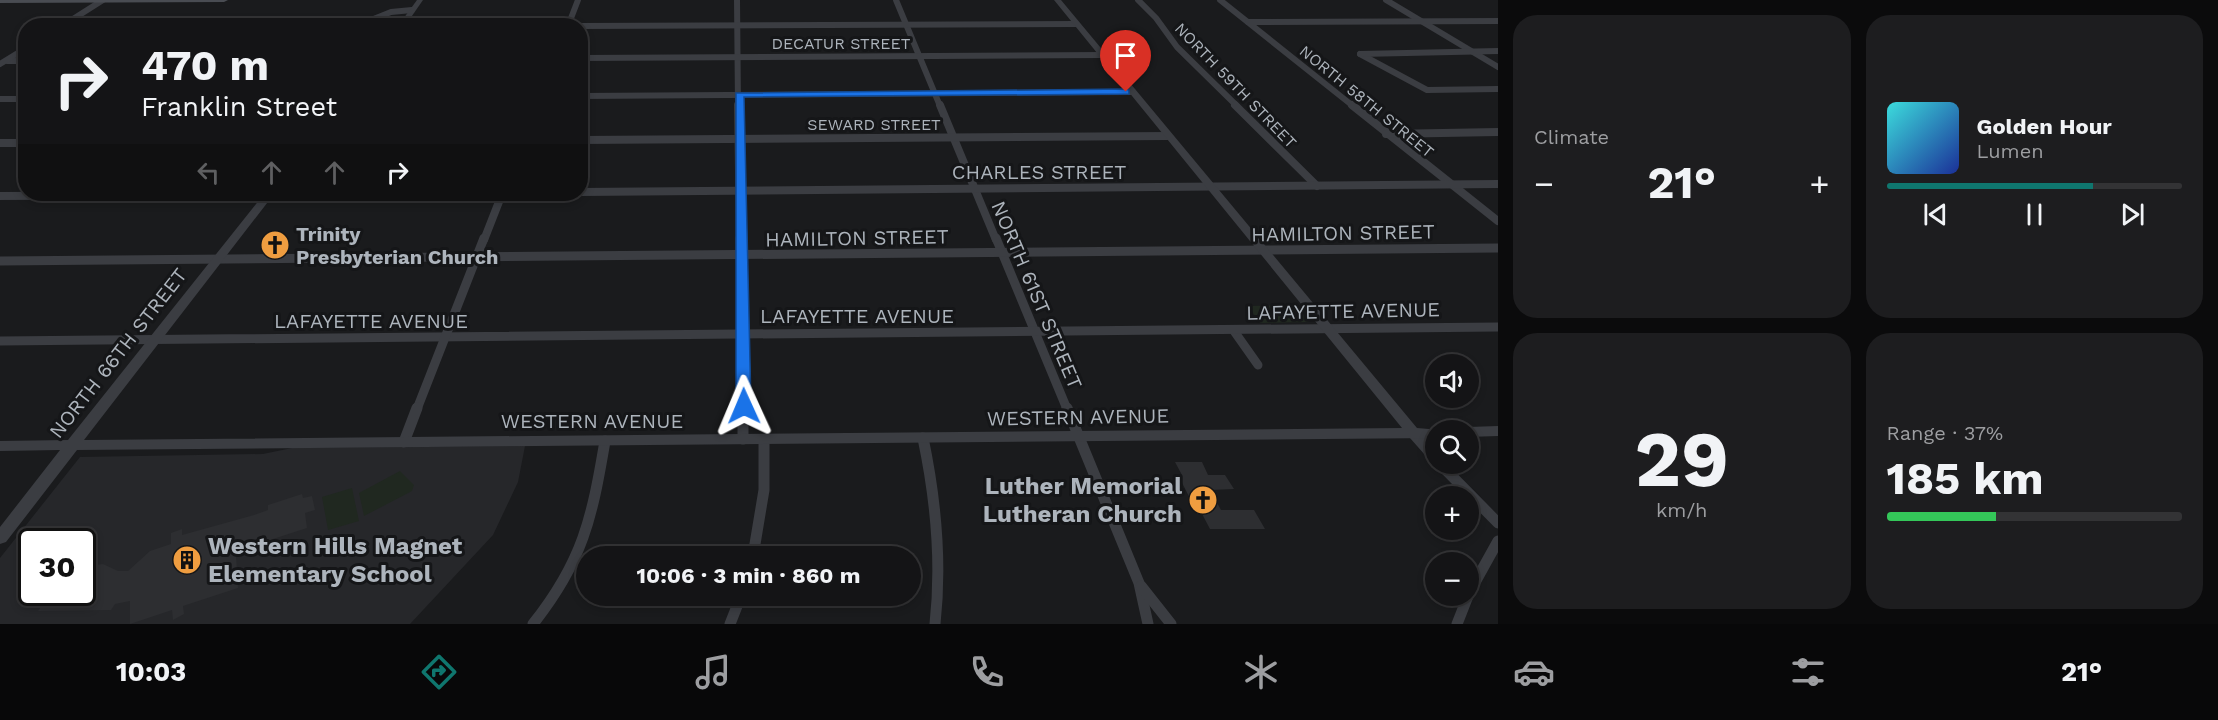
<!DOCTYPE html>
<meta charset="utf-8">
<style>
body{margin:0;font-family:"Work Sans",sans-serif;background:#1d1d1f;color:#f1f3f6;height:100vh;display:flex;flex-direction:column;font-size:22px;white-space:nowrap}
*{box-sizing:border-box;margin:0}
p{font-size:20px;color:#9d9ea1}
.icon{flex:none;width:33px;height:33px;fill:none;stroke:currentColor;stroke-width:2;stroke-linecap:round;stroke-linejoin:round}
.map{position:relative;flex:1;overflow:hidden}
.details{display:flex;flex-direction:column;gap:15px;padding:15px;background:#0b0b0c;width:720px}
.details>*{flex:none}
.guide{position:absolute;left:18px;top:18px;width:570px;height:183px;border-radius:24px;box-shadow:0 3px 9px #0003,0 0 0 2px #333335;background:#141416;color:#f1f3f6;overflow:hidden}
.buttons{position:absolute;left:1425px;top:354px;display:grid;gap:12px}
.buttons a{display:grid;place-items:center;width:54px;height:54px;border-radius:50%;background:#141416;box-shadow:0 3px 9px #0003,0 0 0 2px #333335;font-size:30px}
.speed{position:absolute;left:18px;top:528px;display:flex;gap:12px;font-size:30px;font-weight:700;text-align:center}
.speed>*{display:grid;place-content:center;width:78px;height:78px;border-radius:50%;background:#141416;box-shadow:0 3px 9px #0003,0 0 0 2px #333335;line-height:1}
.speed .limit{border:3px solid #111;border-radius:9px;background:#fff;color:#111}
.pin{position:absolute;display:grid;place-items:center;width:51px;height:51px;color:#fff;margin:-62px -26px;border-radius:50% 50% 50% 0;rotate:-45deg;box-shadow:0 0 6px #0007}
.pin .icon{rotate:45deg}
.me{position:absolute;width:66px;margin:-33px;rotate:359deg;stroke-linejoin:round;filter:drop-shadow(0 0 4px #0008)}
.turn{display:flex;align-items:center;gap:21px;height:126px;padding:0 24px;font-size:27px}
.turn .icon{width:78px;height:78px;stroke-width:2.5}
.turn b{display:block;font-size:42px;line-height:51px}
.lanes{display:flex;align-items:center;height:57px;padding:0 24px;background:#0003;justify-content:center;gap:30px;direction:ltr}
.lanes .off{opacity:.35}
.big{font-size:45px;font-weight:700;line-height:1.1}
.details .card{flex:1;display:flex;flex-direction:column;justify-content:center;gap:9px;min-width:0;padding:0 21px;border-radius:24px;background:#1d1d1f}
.details .dial{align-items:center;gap:0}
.dial b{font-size:78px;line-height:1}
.song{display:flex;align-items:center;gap:18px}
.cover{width:72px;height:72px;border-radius:9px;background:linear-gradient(135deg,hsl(180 70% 55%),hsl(230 70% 35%))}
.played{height:6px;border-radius:3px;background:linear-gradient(90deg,#0f766e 70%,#333335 70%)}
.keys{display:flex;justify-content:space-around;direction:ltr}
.heat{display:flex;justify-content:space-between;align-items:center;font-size:33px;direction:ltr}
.charge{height:9px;border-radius:4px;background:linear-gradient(90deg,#34c759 37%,#333335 0)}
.details .tiles{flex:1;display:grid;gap:15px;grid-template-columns:repeat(2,1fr)}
.trip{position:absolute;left:576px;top:546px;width:345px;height:60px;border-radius:30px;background:#141416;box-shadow:0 3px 9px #0003,0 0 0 2px #333335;font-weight:700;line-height:60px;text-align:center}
.menu{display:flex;height:96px;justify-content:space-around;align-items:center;background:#080809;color:#9d9ea1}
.menu .icon{width:42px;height:42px}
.menu .selected{color:#0f766e}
.menu b{font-size:27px;color:#f1f3f6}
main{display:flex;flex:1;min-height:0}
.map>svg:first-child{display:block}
</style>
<main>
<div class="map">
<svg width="1498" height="624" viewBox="0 0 1498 624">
<rect width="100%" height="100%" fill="#1a1b1d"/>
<path fill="#26272a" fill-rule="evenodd" d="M 525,446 L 518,482 L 493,535 L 410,624 L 0,624 L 0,558 L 80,457 L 263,454 L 292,448 ZM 32,542 L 82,542 L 82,592 L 32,592 Z"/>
<g fill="#202820">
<path d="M 1296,305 L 1309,322 L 1260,323 L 1248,306 Z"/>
<path d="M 400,471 L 414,485 L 412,491 L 364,516 L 359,493 Z"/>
<path d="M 352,488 L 359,521 L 328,530 L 322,497 Z"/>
</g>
<g fill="#2d2e31">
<path d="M 1175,462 L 1202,462 L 1208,475 L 1225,475 L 1234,489 L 1210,490 L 1221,510 L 1254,510 L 1265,529 L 1210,529 L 1201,512 L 1197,512 L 1178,475 L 1182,475 Z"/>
<path d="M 302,494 L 303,498 L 312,496 L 315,510 L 305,513 L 307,528 L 273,539 L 274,543 L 236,555 L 238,588 L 183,606 L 184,614 L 173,620 L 172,610 L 130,624 L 130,601 L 115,604 L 111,610 L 38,611 L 51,592 L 82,592 L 82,567 L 103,564 L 118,571 L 128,571 L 150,551 L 171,544 L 171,533 L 182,529 L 182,535 L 254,515 L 268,510 L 268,505 Z"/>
</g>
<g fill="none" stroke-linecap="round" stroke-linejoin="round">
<g stroke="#3b3d42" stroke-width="6">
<path d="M 737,0 L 738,106"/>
<path d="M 896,0 L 940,106"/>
<path d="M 1138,0 L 1156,18 L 1177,47 L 1237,106"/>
<path d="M 1220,0 L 1353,106"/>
<path d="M 1386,0 L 1498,67"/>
<path d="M 1248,22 L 1498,21"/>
<path d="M 62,26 L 103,0"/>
<path d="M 356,26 L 391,12 L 412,10"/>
<path d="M 568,26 L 578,0"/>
<path d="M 580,26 L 1076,24"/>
<path d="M 1360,54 L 1427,90 L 1498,89"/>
<path d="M 1360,54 L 1498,51"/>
<path d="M 580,58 L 1102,55"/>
<path d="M 7,61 L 26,61"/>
<path d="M 0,64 L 26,48"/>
<path d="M 580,96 L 1133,92"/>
<path d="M 0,99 L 26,99"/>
</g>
<g stroke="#3b3d42" stroke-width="8">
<path d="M 738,105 L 740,240"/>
<path d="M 940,105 L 996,240"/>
<path d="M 1235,105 L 1317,186"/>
<path d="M 1352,105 L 1498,221"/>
<path d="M 1386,134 L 1498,132"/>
<path d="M 580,140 L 1168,136"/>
<path d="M 0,143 L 26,143"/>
<path d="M 580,192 L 1498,184"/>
<path d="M 0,196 L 440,194"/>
<path d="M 484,240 L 502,194"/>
</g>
<g stroke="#3b3d42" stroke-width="9">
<path d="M 740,238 L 743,409"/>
<path d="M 996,238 L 1067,409"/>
<path d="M 0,261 L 1498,248"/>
<path d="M 1234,331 L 1258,365"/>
<path d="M 0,341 L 1498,327"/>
<path d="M 417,409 L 484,238"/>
</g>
<g stroke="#3b3d42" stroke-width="11">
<path d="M 743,408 L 743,439"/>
<path d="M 1067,408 L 1139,583 L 1148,624"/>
<path d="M 1413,433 L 1436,459"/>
<path d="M 923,438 C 936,500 942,561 935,624"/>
<path d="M 404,442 L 417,408"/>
<path d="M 1440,464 L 1498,523"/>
<path d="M 753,556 L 764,490 L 764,440"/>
<path d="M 1141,586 L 1171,624"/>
<path d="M 1468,595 L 1498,541"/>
<path d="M 533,624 C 583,561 592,518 605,441"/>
<path d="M 730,624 L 741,596"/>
<path d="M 1457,624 L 1468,596"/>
</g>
<g fill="#3b3d42" fill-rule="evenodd">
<path d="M 417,0 L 423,0 L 405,26 L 398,26 Z"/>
<path d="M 1054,0 L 1061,0 L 1417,428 L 1441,430 L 1436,430 L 1436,438 L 77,450 L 6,542 L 0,544 L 0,527 L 60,450 L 0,451 L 0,441 L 68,440 L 264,194 L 274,194 L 84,440 L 1402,428 Z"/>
<path d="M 1498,426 L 1498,436 L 1468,437 L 1468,430 L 1462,430 L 1468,427 Z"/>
</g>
<path fill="#494c52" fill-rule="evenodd" d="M 0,0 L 228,0 L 224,2 L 0,3 Z"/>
</g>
<path fill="#1a73e8" stroke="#114b97" stroke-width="1.5" d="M 1126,89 L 1129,90 L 1129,94 L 744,97 L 751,406 L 749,409 L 738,409 L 736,406 L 736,93 Z"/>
<defs>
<g id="church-disc" transform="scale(1.5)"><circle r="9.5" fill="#ef9d40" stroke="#151618"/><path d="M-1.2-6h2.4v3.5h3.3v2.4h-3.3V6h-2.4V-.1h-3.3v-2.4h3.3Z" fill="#111"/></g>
<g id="building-disc" transform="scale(1.5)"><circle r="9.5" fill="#ef9d40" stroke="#151618"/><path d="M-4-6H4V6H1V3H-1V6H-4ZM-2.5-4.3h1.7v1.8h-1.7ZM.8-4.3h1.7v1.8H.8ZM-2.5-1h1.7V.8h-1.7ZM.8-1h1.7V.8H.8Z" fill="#111"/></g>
</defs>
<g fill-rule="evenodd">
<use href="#church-disc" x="275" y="245"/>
<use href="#church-disc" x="1203" y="500"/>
<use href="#building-disc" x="187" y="560"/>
</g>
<g text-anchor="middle" stroke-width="6" stroke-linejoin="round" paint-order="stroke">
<g font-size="16" fill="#adb4bc" stroke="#151618">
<text x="841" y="49">DECATUR STREET</text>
<text transform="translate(1236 85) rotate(46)" y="6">NORTH 59TH STREET</text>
<text transform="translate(1367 101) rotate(39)" y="6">NORTH 58TH STREET</text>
<text x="874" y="130">SEWARD STREET</text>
</g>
<g font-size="20" fill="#adb4bc" stroke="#151618">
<text x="1039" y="179">CHARLES STREET</text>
<text transform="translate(1343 233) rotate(-1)" y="7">HAMILTON STREET</text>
<text transform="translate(857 238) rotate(-1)" y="7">HAMILTON STREET</text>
<text transform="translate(1037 295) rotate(67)" y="7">NORTH 61ST STREET</text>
<text transform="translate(1343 311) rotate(-1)" y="7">LAFAYETTE AVENUE</text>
<text x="857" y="323">LAFAYETTE AVENUE</text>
<text x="371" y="328">LAFAYETTE AVENUE</text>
<text transform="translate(118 353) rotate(-52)" y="7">NORTH 66TH STREET</text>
<text transform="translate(1078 417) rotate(-1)" y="7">WESTERN AVENUE</text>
<text x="592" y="428">WESTERN AVENUE</text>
</g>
<g font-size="20" font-weight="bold" fill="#adb4bc" stroke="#151618" text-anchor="start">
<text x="296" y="241">Trinity<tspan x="296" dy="23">Presbyterian Church</tspan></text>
</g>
<g font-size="24" font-weight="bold" fill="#adb4bc" stroke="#151618" text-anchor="end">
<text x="1182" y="494">Luther Memorial<tspan x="1182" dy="28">Lutheran Church</tspan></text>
<text x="208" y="554" text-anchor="start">Western Hills Magnet<tspan x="208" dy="28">Elementary School</tspan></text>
</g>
</g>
</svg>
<div class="buttons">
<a><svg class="icon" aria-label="sound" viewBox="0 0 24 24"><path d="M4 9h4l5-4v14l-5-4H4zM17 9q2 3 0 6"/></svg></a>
<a><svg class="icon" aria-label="search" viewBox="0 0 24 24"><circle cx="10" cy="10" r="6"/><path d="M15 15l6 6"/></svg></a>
<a>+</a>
<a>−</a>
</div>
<div class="speed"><div class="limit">30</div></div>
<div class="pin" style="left:1126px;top:92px;background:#d93025"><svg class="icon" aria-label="arrive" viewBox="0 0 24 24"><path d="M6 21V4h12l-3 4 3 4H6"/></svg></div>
<svg class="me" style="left:744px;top:406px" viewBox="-20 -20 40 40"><path d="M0-17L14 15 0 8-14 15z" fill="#1a73e8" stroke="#fff" stroke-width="4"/></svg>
<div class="trip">10:06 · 3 min · 860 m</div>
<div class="guide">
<div class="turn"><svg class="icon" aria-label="right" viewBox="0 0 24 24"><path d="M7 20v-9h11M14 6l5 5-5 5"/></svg><div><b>470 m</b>Franklin Street</div></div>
<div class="lanes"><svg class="icon off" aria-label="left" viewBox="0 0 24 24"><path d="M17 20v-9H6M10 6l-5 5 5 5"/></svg><svg class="icon off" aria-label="ahead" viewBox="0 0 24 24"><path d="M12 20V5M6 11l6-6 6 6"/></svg><svg class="icon off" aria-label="ahead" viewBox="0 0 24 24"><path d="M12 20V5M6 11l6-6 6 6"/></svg><svg class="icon" aria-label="right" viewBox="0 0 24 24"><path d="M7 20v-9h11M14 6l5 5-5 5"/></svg></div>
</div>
</div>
<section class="details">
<div class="tiles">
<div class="card"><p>Climate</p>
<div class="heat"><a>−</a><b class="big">21°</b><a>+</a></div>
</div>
<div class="card">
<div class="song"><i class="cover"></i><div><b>Golden Hour</b><p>Lumen</p></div></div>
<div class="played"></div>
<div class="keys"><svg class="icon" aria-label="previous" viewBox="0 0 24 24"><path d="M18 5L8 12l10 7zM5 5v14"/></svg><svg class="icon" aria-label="pause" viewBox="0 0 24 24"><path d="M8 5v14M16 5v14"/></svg><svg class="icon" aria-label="next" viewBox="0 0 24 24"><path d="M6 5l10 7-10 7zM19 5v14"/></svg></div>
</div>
<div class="card dial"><b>29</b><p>km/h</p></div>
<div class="card"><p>Range · 37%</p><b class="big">185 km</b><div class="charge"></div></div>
</div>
</section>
</main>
<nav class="menu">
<b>10:03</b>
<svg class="icon selected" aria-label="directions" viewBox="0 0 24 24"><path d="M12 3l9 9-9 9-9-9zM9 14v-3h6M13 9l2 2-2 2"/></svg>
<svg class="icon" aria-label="music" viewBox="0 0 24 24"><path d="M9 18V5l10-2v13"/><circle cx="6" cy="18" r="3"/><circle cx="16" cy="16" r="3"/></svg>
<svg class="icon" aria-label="phone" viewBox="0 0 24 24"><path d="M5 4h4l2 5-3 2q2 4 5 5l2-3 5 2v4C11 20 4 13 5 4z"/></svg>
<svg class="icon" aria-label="climate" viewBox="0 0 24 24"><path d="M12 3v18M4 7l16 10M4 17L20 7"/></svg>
<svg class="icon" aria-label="car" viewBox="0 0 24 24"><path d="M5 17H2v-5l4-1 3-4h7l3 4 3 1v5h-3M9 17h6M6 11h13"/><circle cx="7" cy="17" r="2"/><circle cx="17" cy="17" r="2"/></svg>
<svg class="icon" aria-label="filters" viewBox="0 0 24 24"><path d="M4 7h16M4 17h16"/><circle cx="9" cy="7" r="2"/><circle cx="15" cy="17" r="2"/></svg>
<b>21°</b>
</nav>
